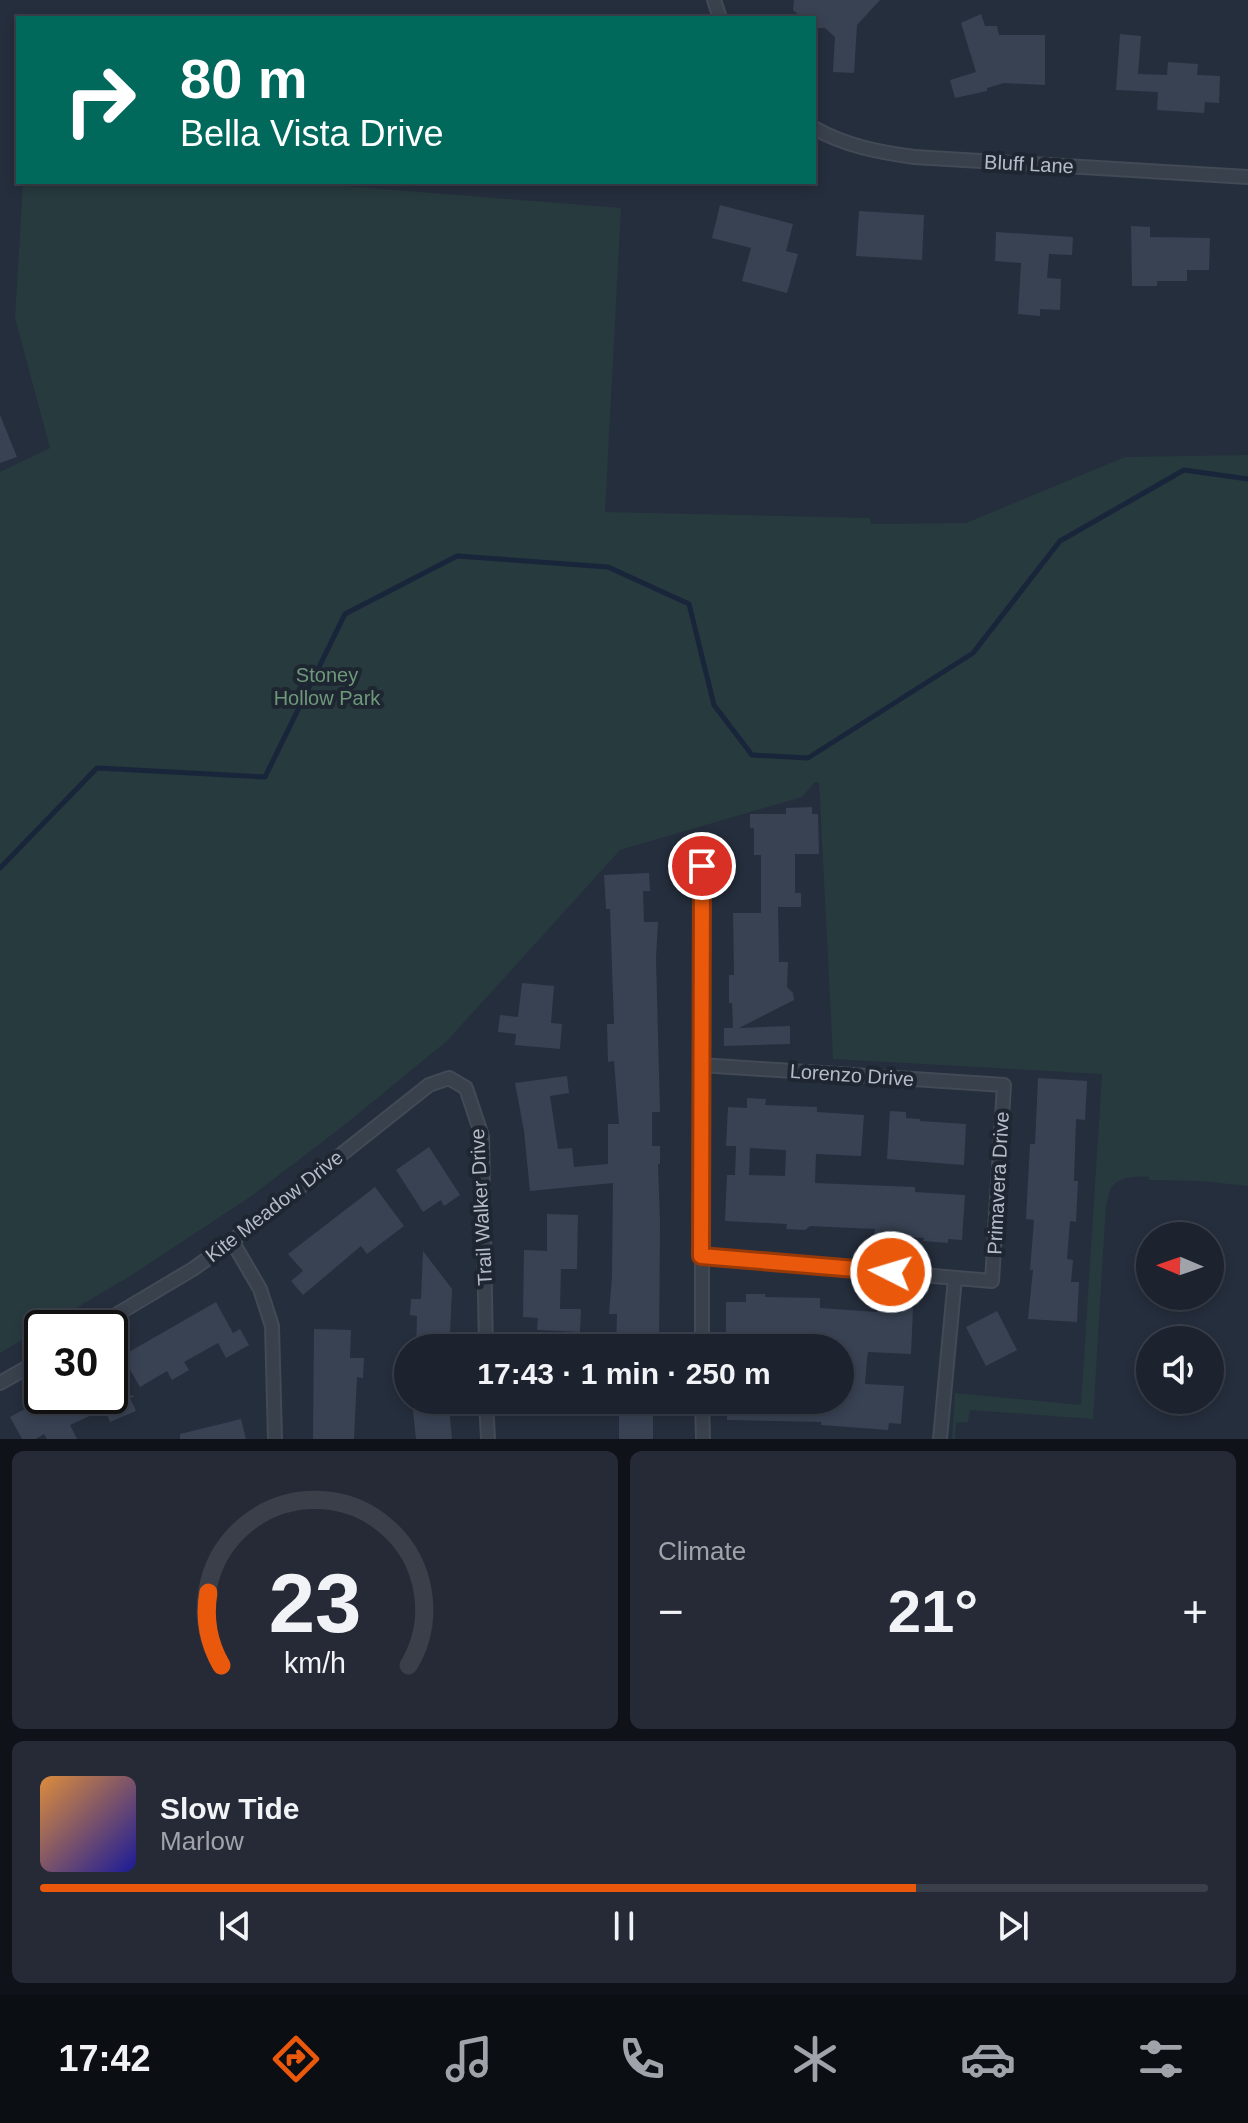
<!DOCTYPE html>
<meta charset="utf-8">
<style>
body{margin:0;font-family:Helvetica,sans-serif;background:#252a36;color:#f1f3f6;height:100vh;display:flex;flex-direction:column;font-size:30px;white-space:nowrap}
*{box-sizing:border-box;margin:0}
p{font-size:26px;color:#a0a4aa}
.icon{flex:none;width:44px;height:44px;fill:none;stroke:currentColor;stroke-width:2;stroke-linecap:round;stroke-linejoin:round}
.map{position:relative;height:1439px;overflow:hidden}
.side{display:flex;flex-direction:column;gap:12px;padding:12px;background:#0f1319;flex:1}
.side>*{flex:none}
.top-card{position:absolute;left:16px;top:16px;width:800px;height:168px;border-radius:0px;box-shadow:0 4px 12px #0003,0 0 0 2px #3a3f4a;background:#00695c;color:#fff;overflow:hidden}
.needle{width:52px;rotate:272deg}
.tools{position:absolute;left:1136px;top:1222px;display:grid;gap:16px}
.tools a{display:grid;place-items:center;width:88px;height:88px;border-radius:50%;background:#1c222e;box-shadow:0 4px 12px #0003,0 0 0 2px #3a3f4a;font-size:40px}
.speed{position:absolute;left:24px;top:1310px;display:flex;gap:16px;font-size:40px;font-weight:700;text-align:center}
.speed>*{display:grid;place-content:center;width:104px;height:104px;border-radius:50%;background:#1c222e;box-shadow:0 4px 12px #0003,0 0 0 2px #3a3f4a;line-height:1}
.speed .limit{border:4px solid #111;border-radius:12px;background:#fff;color:#111}
.pin{position:absolute;display:grid;place-items:center;width:68px;height:68px;color:#fff;margin:-34px;border:4px solid #fff;border-radius:50%;box-shadow:0 2px 8px #0007}
.me{position:absolute;width:88px;margin:-44px;rotate:275deg;stroke-linejoin:round;filter:drop-shadow(0 0 6px #0008)}
.turn{display:flex;align-items:center;gap:28px;height:168px;padding:0 32px;font-size:36px}
.turn .icon{width:104px;height:104px;stroke-width:2.5}
.turn b{display:block;font-size:56px;line-height:68px}
.big{font-size:60px;font-weight:600;line-height:1.1}
.side .card{flex:1;display:flex;flex-direction:column;justify-content:center;gap:12px;min-width:0;padding:0 28px;border-radius:12px;background:#252a36}
.side .dial{align-items:center;gap:0}
.dial svg{height:208px;overflow:visible;fill:none;stroke:#3a3f4a;stroke-width:7;stroke-linecap:round;text-anchor:middle}
.dial text{fill:#f1f3f6;stroke:none}
.song{display:flex;align-items:center;gap:24px}
.cover{width:96px;height:96px;border-radius:12px;background:linear-gradient(135deg,hsl(30 70% 55%),hsl(240 70% 35%))}
.played{height:8px;border-radius:4px;background:linear-gradient(90deg,#ea580c 75%,#3a3f4a 75%)}
.keys{display:flex;justify-content:space-around;direction:ltr}
.heat{display:flex;justify-content:space-between;align-items:center;font-size:44px;direction:ltr}
.side .tiles{flex:1;display:grid;gap:12px;grid-template-columns:1fr 1fr}
.card:last-child{grid-column:span 2}
.trip{position:absolute;left:394px;top:1334px;width:460px;height:80px;border-radius:40px;background:#1c222e;box-shadow:0 4px 12px #0003,0 0 0 2px #3a3f4a;font-weight:600;line-height:80px;text-align:center}
.menu{display:flex;height:128px;justify-content:space-around;align-items:center;background:#0b0e12;color:#a0a4aa}
.menu .icon{width:56px;height:56px}
.menu .current{color:#ea580c}
.menu b{font-size:36px;color:#f1f3f6}
.map>svg:first-child{display:block}
</style>
<div class="map">
<svg width="1248" height="1439" viewBox="0 0 1248 1439">
<rect width="100%" height="100%" fill="#252e3d"/>
<path fill="#273a3e" d="M 23,182 L 294,182 L 621,208 L 605,512 L 870,518 L 871,524 L 966,523 L 1125,457 L 1248,455 L 1248,1186 L 1200,1181 L 1149,1180 L 1149,1177 C 1138,1176 1120,1176 1112,1187 C 1108,1192 1108,1201 1106,1205 L 1093,1419 L 970,1410 L 968,1422 L 956,1423 L 955,1439 L 952,1439 L 955,1393 L 1081,1405 L 1102,1074 L 833,1059 L 819,782 L 815,782 L 802,797 L 620,850 L 447,1041 L 342,1127 L 250,1197 L 132,1275 L 0,1353 L 0,472 L 50,448 L 15,318 Z"/>
<g fill="none" stroke-linecap="round" stroke-linejoin="round">
<path stroke="#19253a" stroke-width="5" d="M 0,868 L 97,768 L 265,777 L 345,614 L 457,556 L 608,567 L 689,604 L 714,705 L 752,755 L 808,758 L 973,653 L 1060,541 L 1184,470 L 1248,479"/>
</g>
<g fill="#384253" fill-rule="evenodd">
<path d="M 794,0 L 880,0 L 857,25 L 854,73 L 833,72 L 835,37 L 825,28 L 814,28 L 814,18 L 802,18 L 793,10 Z"/>
<path d="M 981,14 L 985,26 L 997,26 L 999,35 L 1045,35 L 1045,85 L 1004,83 L 987,88 L 987,91 L 955,98 L 950,80 L 976,72 L 961,23 Z"/>
<path d="M 1120,34 L 1141,36 L 1138,74 L 1167,75 L 1168,62 L 1198,64 L 1197,75 L 1220,76 L 1219,103 L 1205,102 L 1204,113 L 1157,110 L 1158,92 L 1116,90 Z"/>
<path d="M 720,205 L 793,224 L 786,251 L 798,254 L 787,293 L 742,281 L 751,248 L 712,238 Z"/>
<path d="M 859,211 L 924,215 L 922,260 L 856,256 Z"/>
<path d="M 1131,226 L 1150,227 L 1150,237 L 1210,238 L 1209,270 L 1187,270 L 1187,281 L 1157,281 L 1157,286 L 1132,286 Z"/>
<path d="M 996,232 L 1073,237 L 1072,255 L 1049,254 L 1047,278 L 1061,279 L 1060,310 L 1040,309 L 1040,316 L 1018,314 L 1021,263 L 995,261 Z"/>
<path d="M 0,415 L 17,457 L 0,463 Z"/>
<path d="M 812,807 L 812,814 L 818,814 L 819,854 L 795,854 L 795,893 L 801,893 L 801,907 L 778,907 L 779,962 L 788,962 L 787,987 L 793,993 L 794,1000 L 739,1028 L 790,1026 L 790,1044 L 724,1046 L 724,1028 L 733,1028 L 732,1003 L 729,1003 L 729,975 L 734,975 L 733,913 L 761,913 L 761,855 L 754,855 L 754,828 L 750,828 L 750,814 L 786,814 L 786,808 Z"/>
<path d="M 649,873 L 650,891 L 643,891 L 644,922 L 658,922 L 656,958 L 660,1112 L 652,1112 L 652,1146 L 660,1146 L 660,1164 L 658,1164 L 660,1222 L 659,1348 L 616,1348 L 617,1314 L 609,1314 L 612,1277 L 613,1183 L 530,1191 L 524,1131 L 515,1083 L 567,1076 L 569,1093 L 550,1096 L 558,1149 L 572,1148 L 574,1167 L 608,1164 L 608,1124 L 619,1124 L 614,1061 L 608,1062 L 607,1024 L 614,1024 L 610,909 L 606,909 L 604,875 Z"/>
<path d="M 522,983 L 554,986 L 551,1023 L 562,1024 L 560,1049 L 515,1045 L 516,1034 L 498,1032 L 500,1015 L 518,1017 Z"/>
<path d="M 1038,1078 L 1087,1081 L 1085,1120 L 1076,1119 L 1074,1181 L 1078,1181 L 1076,1222 L 1070,1221 L 1067,1259 L 1073,1260 L 1071,1282 L 1079,1282 L 1077,1322 L 1028,1319 L 1033,1270 L 1030,1270 L 1034,1220 L 1026,1219 L 1030,1144 L 1035,1144 Z"/>
<path d="M 747,1098 L 766,1099 L 765,1105 L 817,1107 L 817,1112 L 864,1115 L 861,1156 L 816,1154 L 815,1183 L 915,1187 L 915,1192 L 965,1195 L 962,1240 L 948,1239 L 948,1243 L 923,1241 L 924,1238 L 874,1235 L 875,1229 L 810,1226 L 805,1230 L 786,1229 L 787,1224 L 725,1221 L 727,1175 L 735,1175 L 736,1146 L 726,1146 L 728,1107 L 747,1108 ZM 750,1148 L 786,1150 L 785,1176 L 749,1175 Z"/>
<path d="M 890,1111 L 906,1112 L 906,1118 L 920,1119 L 920,1121 L 966,1124 L 964,1165 L 887,1159 Z"/>
<path d="M 429,1147 L 460,1195 L 444,1206 L 441,1200 L 423,1212 L 396,1170 Z"/>
<path d="M 375,1187 L 404,1226 L 367,1254 L 361,1246 L 303,1295 L 291,1281 L 303,1271 L 288,1254 Z"/>
<path d="M 547,1214 L 578,1215 L 577,1269 L 561,1269 L 560,1309 L 581,1309 L 580,1332 L 537,1330 L 538,1318 L 523,1317 L 524,1250 L 547,1251 Z"/>
<path d="M 423,1251 L 452,1289 L 450,1334 L 453,1334 L 453,1348 L 416,1348 L 417,1316 L 410,1315 L 411,1299 L 421,1299 Z"/>
<path d="M 746,1294 L 765,1294 L 765,1297 L 820,1298 L 820,1308 L 877,1312 L 878,1306 L 913,1308 L 911,1354 L 868,1352 L 867,1359 L 865,1384 L 904,1386 L 901,1424 L 889,1423 L 888,1430 L 821,1425 L 821,1422 L 727,1420 L 727,1400 L 840,1400 L 840,1348 L 796,1348 L 796,1341 L 765,1341 L 765,1348 L 726,1348 L 726,1302 L 746,1302 Z"/>
<path d="M 216,1302 L 233,1333 L 240,1329 L 249,1345 L 226,1358 L 218,1343 L 184,1362 L 189,1370 L 172,1380 L 167,1371 L 140,1387 L 122,1356 Z"/>
<path d="M 997,1311 L 1017,1350 L 986,1366 L 966,1327 Z"/>
<path d="M 314,1329 L 351,1330 L 350,1358 L 364,1358 L 363,1378 L 357,1377 L 354,1439 L 313,1439 Z"/>
<path d="M 129,1395 L 135,1396 L 130,1398 L 136,1411 L 110,1422 L 105,1409 L 70,1425 L 77,1439 L 47,1439 L 44,1434 L 36,1439 L 22,1439 L 10,1417 L 48,1396 Z"/>
<path d="M 613,1400 L 653,1400 L 653,1439 L 619,1439 L 619,1413 L 613,1413 Z"/>
<path d="M 449,1407 L 452,1439 L 416,1439 L 413,1411 Z"/>
<path d="M 241,1419 L 246,1439 L 180,1439 L 180,1434 Z"/>
</g>
<g fill="none" stroke-linecap="round" stroke-linejoin="round">
<g stroke="#424a56" stroke-width="16">
<g id="street">
<path d="M 714,0 L 720,18"/>
<path d="M 814,128 C 846,146 878,152 914,157 L 1248,177"/>
<path d="M 702,866 L 702,1348"/>
<path d="M 232,1241 L 260,1289 L 272,1326 L 275,1439"/>
<path d="M 701,1256 L 992,1281 L 1004,1085 L 701,1065"/>
<path d="M 94,1328 L 193,1269 L 232,1241 L 429,1085 L 449,1078 L 466,1088 L 482,1136 L 486,1348"/>
<path d="M 0,1383 L 42,1359"/>
<path d="M 486,1400 L 488,1439"/>
<path d="M 702,1400 L 703,1439"/>
<path d="M 940,1439 L 955,1278"/>
</g>
</g>
<use href="#street" stroke="#39414d" stroke-width="12"/>
</g>
<g fill="none" stroke-linecap="round" stroke-linejoin="round">
<g stroke="#983908" stroke-width="20">
<path id="route" d="M 702,866 L 701,1256 L 891,1272"/>
</g>
<use href="#route" stroke="#ea580c" stroke-width="14"/>
</g>
<g text-anchor="middle" stroke-width="8" stroke-linejoin="round" paint-order="stroke">
<g font-size="20" fill="#b5bcc8" stroke="#1e2632">
<text transform="translate(1029 164) rotate(3)" y="7">Bluff Lane</text>
<text transform="translate(852 1075) rotate(4)" y="7">Lorenzo Drive</text>
<text transform="translate(998 1183) rotate(-87)" y="7">Primavera Drive</text>
<text transform="translate(274 1206) rotate(-38)" y="7">Kite Meadow Drive</text>
<text transform="translate(481 1207) rotate(-93)" y="7">Trail Walker Drive</text>
</g>
<g font-size="20" fill="#6e9879" stroke="#1e2632">
<text x="327" y="682">Stoney<tspan x="327" dy="23">Hollow Park</tspan></text>
</g>
</g>
</svg>
<div class="tools">
<a><svg class="needle" viewBox="-14 -14 28 28"><path d="M0-13l5 13h-10z" fill="#e53935"/><path d="M0 13l5-13h-10z" fill="#a0a4aa"/></svg></a>
<a><svg class="icon" aria-label="sound" viewBox="0 0 24 24"><path d="M4 9h4l5-4v14l-5-4H4zM17 9q2 3 0 6"/></svg></a>
</div>
<div class="speed"><div class="limit">30</div></div>
<div class="pin" style="left:702px;top:866px;background:#d93025"><svg class="icon" aria-label="arrive" viewBox="0 0 24 24"><path d="M6 21V4h12l-3 4 3 4H6"/></svg></div>
<svg class="me" style="left:891px;top:1272px" viewBox="-20 -20 40 40"><circle r="17" fill="#ea580c" stroke="#fff" stroke-width="3"/><path d="M0-11L8 9 0 5-8 9z" fill="#fff"/></svg>
<div class="trip">17:43 · 1 min · 250 m</div>
<div class="top-card">
<div class="turn"><svg class="icon" aria-label="right" viewBox="0 0 24 24"><path d="M7 20v-9h11M14 6l5 5-5 5"/></svg><div><b>80 m</b>Bella Vista Drive</div></div>
</div>
</div>
<section class="side">
<div class="tiles">
<div class="card dial"><svg viewBox="0 0 100 80">
<path d="M14 69A42 42 0 1 1 86 69"/>
<path d="M14 69A42 42 0 0 1 9 41" stroke="#ea580c"/>
<text x="50" y="56" font-size="32" font-weight="700">23</text>
<text x="50" y="72" font-size="11">km/h</text>
</svg></div>
<div class="card"><p>Climate</p>
<div class="heat"><a>−</a><b class="big">21°</b><a>+</a></div>
</div>
<div class="card">
<div class="song"><i class="cover"></i><div><b>Slow Tide</b><p>Marlow</p></div></div>
<div class="played"></div>
<div class="keys"><svg class="icon" aria-label="previous" viewBox="0 0 24 24"><path d="M18 5L8 12l10 7zM5 5v14"/></svg><svg class="icon" aria-label="pause" viewBox="0 0 24 24"><path d="M8 5v14M16 5v14"/></svg><svg class="icon" aria-label="next" viewBox="0 0 24 24"><path d="M6 5l10 7-10 7zM19 5v14"/></svg></div>
</div>
</div>
</section>
<nav class="menu">
<b>17:42</b>
<svg class="icon current" aria-label="directions" viewBox="0 0 24 24"><path d="M12 3l9 9-9 9-9-9zM9 14v-3h6M13 9l2 2-2 2"/></svg>
<svg class="icon" aria-label="music" viewBox="0 0 24 24"><path d="M9 18V5l10-2v13"/><circle cx="6" cy="18" r="3"/><circle cx="16" cy="16" r="3"/></svg>
<svg class="icon" aria-label="phone" viewBox="0 0 24 24"><path d="M5 4h4l2 5-3 2q2 4 5 5l2-3 5 2v4C11 20 4 13 5 4z"/></svg>
<svg class="icon" aria-label="climate" viewBox="0 0 24 24"><path d="M12 3v18M4 7l16 10M4 17L20 7"/></svg>
<svg class="icon" aria-label="car" viewBox="0 0 24 24"><path d="M5 17H2v-5l4-1 3-4h7l3 4 3 1v5h-3M9 17h6M6 11h13"/><circle cx="7" cy="17" r="2"/><circle cx="17" cy="17" r="2"/></svg>
<svg class="icon" aria-label="filters" viewBox="0 0 24 24"><path d="M4 7h16M4 17h16"/><circle cx="9" cy="7" r="2"/><circle cx="15" cy="17" r="2"/></svg>
</nav>
